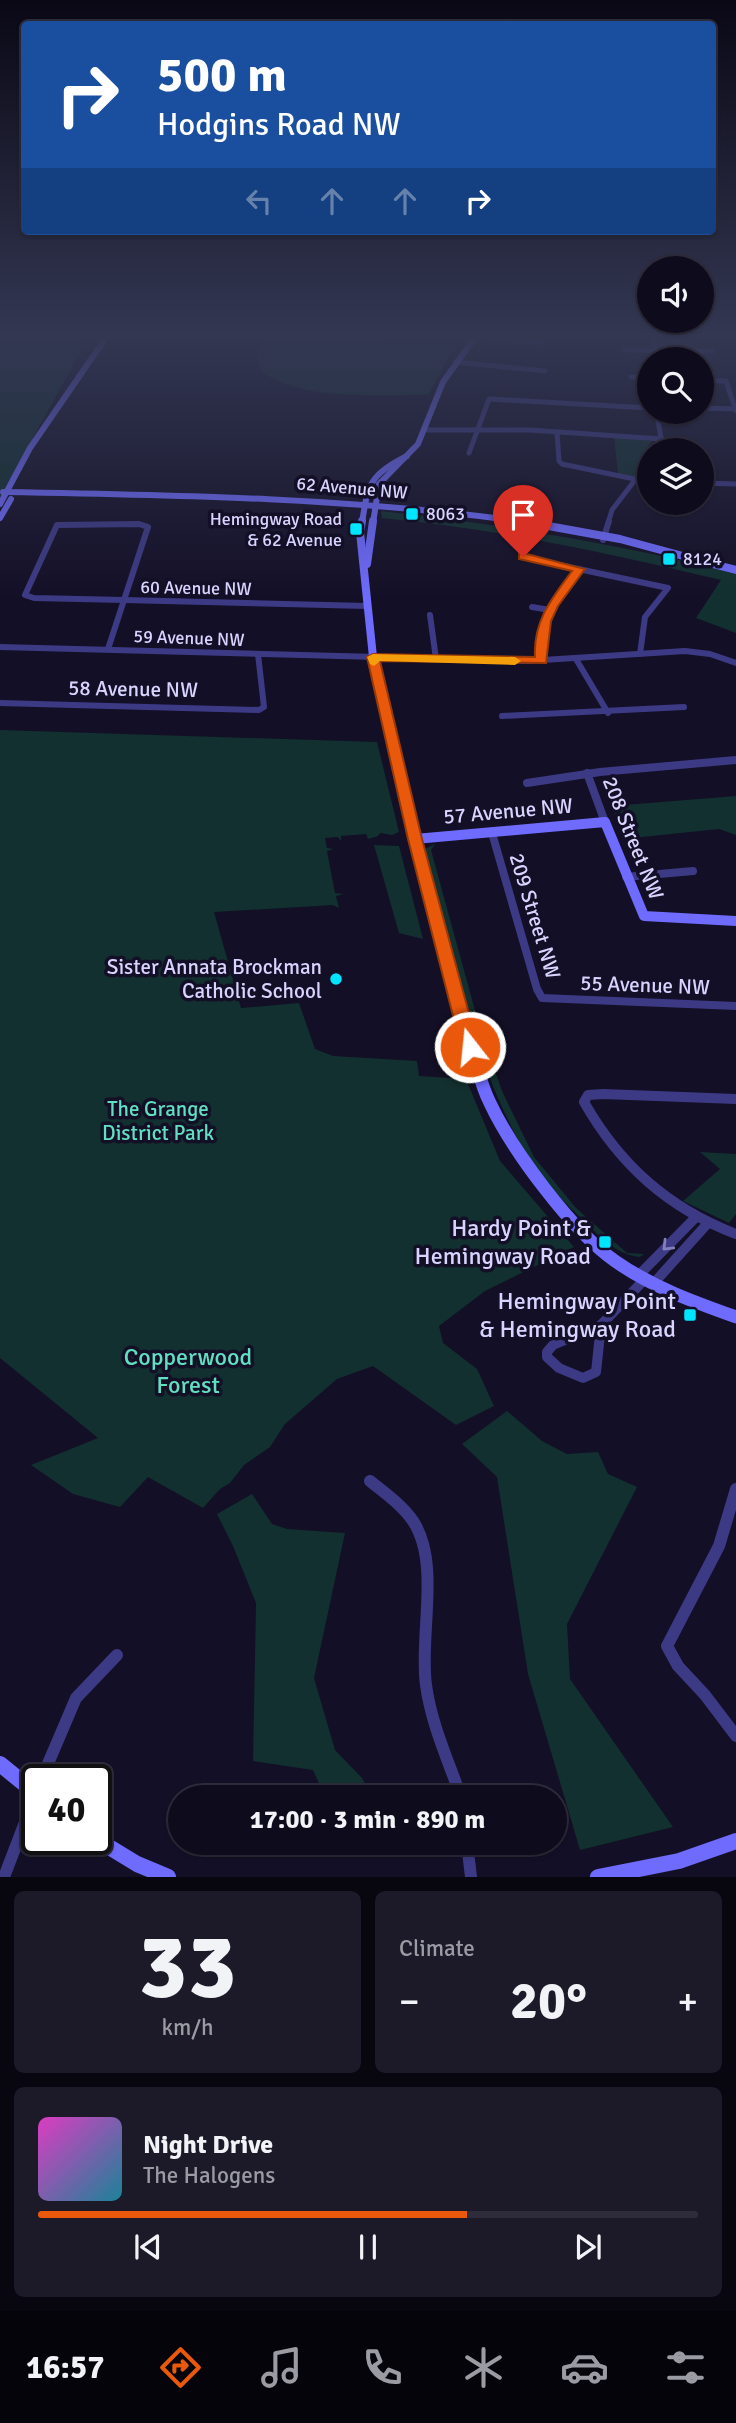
<!DOCTYPE html>
<meta charset="utf-8">
<style>
body{margin:0;font-family:Signika,sans-serif;background:#1c1929;color:#f1f3f6;height:100vh;display:flex;flex-direction:column;font-size:26px;white-space:nowrap}
*{box-sizing:border-box;margin:0}
p{font-size:23px;color:#9b9ba3}
.icon{flex:none;width:38px;height:38px;fill:none;stroke:currentColor;stroke-width:2;stroke-linecap:round;stroke-linejoin:round}
.map{position:relative;height:1877px;overflow:hidden}
.drawer{display:flex;flex-direction:column;gap:14px;padding:14px;background:#08060f;flex:1}
.drawer>*{flex:none}
.hud{position:absolute;left:21px;top:21px;width:695px;height:214px;border-radius:7px;box-shadow:0 2px 5px #0004,0 0 0 2px #2e2b3b;background:#1a4fa0;color:#fff;overflow:hidden}
.fabs{position:absolute;left:637px;top:256px;display:grid;gap:14px}
.fabs a{display:grid;place-items:center;width:77px;height:77px;border-radius:50%;background:#0e0b1c;box-shadow:0 2px 5px #0004,0 0 0 2px #2e2b3b;font-size:35px}
.speed{position:absolute;left:21px;top:1764px;display:flex;gap:14px;font-size:35px;font-weight:700;text-align:center}
.speed>*{display:grid;place-content:center;width:91px;height:91px;border-radius:50%;background:#0e0b1c;box-shadow:0 2px 5px #0004,0 0 0 2px #2e2b3b;line-height:1}
.speed .limit{border:4px solid #111;border-radius:10px;background:#fff;color:#111}
.pin{position:absolute;display:grid;place-items:center;width:60px;height:60px;color:#fff;margin:-72px -30px;border-radius:50% 50% 50% 0;rotate:-45deg;box-shadow:0 0 7px #0007}
.pin .icon{rotate:45deg}
.me{position:absolute;width:77px;margin:-38px;rotate:344deg;stroke-linejoin:round;filter:drop-shadow(0 0 5px #0008)}
.turn{display:flex;align-items:center;gap:24px;height:147px;padding:0 21px;font-size:32px}
.turn .icon{width:91px;height:91px;stroke-width:2.5}
.turn b{display:block;font-size:49px;line-height:60px}
.lanes{display:flex;align-items:center;height:66px;padding:0 21px;background:#0003;justify-content:center;gap:35px;direction:ltr}
.lanes .off{opacity:.35}
.big{font-size:52px;font-weight:700;line-height:1.1}
.drawer .card{flex:1;display:flex;flex-direction:column;justify-content:center;gap:10px;min-width:0;padding:0 24px;border-radius:10px;background:#1c1929}
.drawer .dial{align-items:center;gap:0}
.dial b{font-size:91px;line-height:1}
.song{display:flex;align-items:center;gap:21px}
.cover{width:84px;height:84px;border-radius:10px;background:linear-gradient(135deg,hsl(310 70% 55%),hsl(190 70% 35%))}
.played{height:7px;border-radius:4px;background:linear-gradient(90deg,#ea580c 65%,#2e2b3b 65%)}
.keys{display:flex;justify-content:space-around;direction:ltr}
.heat{display:flex;justify-content:space-between;align-items:center;font-size:38px;direction:ltr}
.drawer .tiles{flex:1;display:grid;gap:14px;grid-template-columns:1fr 1fr}
.card:last-child{grid-column:span 2}
.trip{position:absolute;left:168px;top:1785px;width:399px;height:70px;border-radius:35px;background:#0e0b1c;box-shadow:0 2px 5px #0004,0 0 0 2px #2e2b3b;font-weight:700;line-height:70px;text-align:center}
.menu{display:flex;height:112px;justify-content:space-around;align-items:center;background:#06040b;color:#9b9ba3}
.menu .icon{width:49px;height:49px}
.menu .selected{color:#ea580c}
.menu b{font-size:32px;color:#f1f3f6}
.map>svg:first-child{display:block}
</style>
<div class="map">
<svg width="736" height="1877" viewBox="0 0 736 1877">
<rect width="100%" height="100%" fill="#130f26"/>
<g fill="#12302f">
<path d="M 0,336 L 89,336 L 0,497 Z"/>
<path d="M 265,336 L 385,336 L 412,343 L 455,345 L 428,395 C 378,394 303,402 261,371 L 257,357 Z"/>
<path d="M 614,437 L 652,441 L 648,446 L 652,450 L 649,450 L 649,478 L 618,474 Z"/>
<path d="M 381,511 C 501,524 619,545 736,573 L 736,633 L 696,618 L 721,580 C 609,553 497,529 382,518 Z"/>
<path d="M 0,730 L 377,742 L 399,832 L 392,835 L 380,833 L 378,836 L 368,839 L 366,834 L 341,836 L 341,841 L 338,837 L 325,838 L 327,848 L 334,849 L 327,851 L 335,893 L 344,894 L 336,896 L 339,908 L 333,905 L 214,912 L 241,1008 L 299,1003 L 315,1049 L 333,1056 L 417,1061 L 419,1076 L 466,1079 L 500,1161 L 574,1247 L 485,1291 L 439,1326 L 443,1343 L 477,1369 L 494,1406 L 456,1425 L 373,1366 L 337,1379 L 285,1424 L 270,1447 L 244,1465 L 230,1483 L 220,1489 L 203,1508 L 148,1477 L 120,1507 L 73,1494 L 31,1465 L 98,1438 L 0,1358 Z"/>
<path d="M 736,796 L 736,835 L 719,829 L 623,839 L 612,806 Z"/>
<path d="M 435,844 L 431,850 L 479,1025 L 502,1091 L 534,1157 L 576,1208 L 627,1253 L 644,1254 L 640,1257 C 617,1255 600,1237 584,1221 C 563,1201 543,1181 528,1157 C 472,1064 453,953 425,849 Z"/>
<path d="M 374,845 L 399,846 L 423,939 L 399,933 Z"/>
<path d="M 700,1152 L 736,1154 L 736,1214 L 729,1223 L 683,1201 L 720,1169 Z"/>
<path d="M 507,1411 L 542,1441 L 567,1454 L 598,1452 L 608,1474 L 637,1487 L 567,1624 L 570,1679 L 673,1827 L 580,1850 L 528,1674 L 497,1477 L 462,1444 Z"/>
<path d="M 252,1494 L 272,1524 L 287,1529 L 345,1533 L 314,1678 L 335,1750 L 362,1778 L 372,1797 L 325,1797 L 313,1770 L 253,1761 L 256,1603 L 233,1546 L 217,1514 Z"/>
</g>
<g fill="none" stroke-linecap="round" stroke-linejoin="round">
<g stroke="#3d3a85" stroke-width="5">
<path d="M 485,336 L 543,343"/>
<path d="M 653,336 L 656,359"/>
<path d="M 625,350 L 713,351"/>
<path d="M 455,362 L 545,371"/>
<path d="M 631,377 L 649,379"/>
<path d="M 702,380 L 726,381 L 736,411"/>
<path d="M 702,408 L 735,409"/>
<path d="M 656,411 L 663,448"/>
<path d="M 424,430 L 530,430 L 662,439"/>
<path d="M 557,432 L 559,461 L 562,464 L 649,482"/>
<path d="M 469,453 L 489,399 L 649,408"/>
<path d="M 702,483 L 736,484"/>
<path d="M 608,523 L 612,510 L 635,480"/>
</g>
<g stroke="#3d3a85" stroke-width="6">
<path d="M 139,524 L 148,527 L 124,600 L 34,598 L 25,595 L 57,525 Z"/>
<path d="M 603,540 L 609,521"/>
<path d="M 522,557 L 668,588 L 645,617 L 640,654"/>
<path d="M 124,600 L 367,606"/>
<path d="M 532,607 L 550,610"/>
<path d="M 430,615 L 436,659"/>
<path d="M 0,647 L 527,661 L 685,651 L 710,654 L 736,663"/>
<path d="M 108,649 L 124,600"/>
<path d="M 576,659 L 608,713"/>
<path d="M 542,660 C 542,623 558,598 579,569"/>
<path d="M 0,703 L 259,710 L 264,707 L 258,654"/>
<path d="M 502,716 L 684,707"/>
</g>
<g stroke="#3d3a85" stroke-width="8">
<path d="M 587,773 L 605,822"/>
<path d="M 527,783 L 600,772 L 736,760"/>
<path d="M 492,833 L 537,989 L 542,998 L 736,1006"/>
<path d="M 626,877 L 693,871"/>
</g>
<g stroke="#3d3a85" stroke-width="10">
<path d="M 736,1099 L 603,1094 L 588,1095 L 584,1102 C 620,1165 668,1208 736,1234"/>
<path d="M 638,1276 L 696,1217"/>
<path d="M 653,1284 L 708,1223"/>
<path d="M 601,1325 L 596,1372 L 583,1378 L 559,1368 L 547,1357 L 547,1352 L 553,1345 Z"/>
<path d="M 601,1325 L 645,1279"/>
</g>
<g stroke="#3d3a85" stroke-width="12">
<path d="M 370,1481 C 385,1493 402,1505 413,1521 C 441,1563 419,1636 426,1685 C 431,1723 448,1760 461,1797"/>
<path d="M 736,1489 L 719,1546 L 667,1646 L 678,1666 L 705,1695 L 736,1736"/>
<path d="M 41,1780 L 76,1698 L 117,1655"/>
<path d="M 467,1843 L 471,1877"/>
<path d="M 4,1877 L 37,1791"/>
</g>
<g stroke="#6f6bff" stroke-width="6">
<path d="M 3,492 C 181,495 357,498 533,523"/>
<path d="M 0,504 L 30,448 L 107,336"/>
<path d="M 0,518 L 11,499"/>
<path d="M 362,523 C 368,483 370,475 407,456"/>
<path d="M 373,523 L 379,484 L 418,444 L 443,382 L 476,336"/>
</g>
<g stroke="#6f6bff" stroke-width="8">
<path d="M 362,521 L 360,532 L 373,657 L 396,756"/>
<path d="M 521,521 L 620,539 L 705,562"/>
<path d="M 701,561 L 736,570"/>
<path d="M 367,564 L 373,521"/>
</g>
<g stroke="#6f6bff" stroke-width="10">
<path d="M 395,754 L 415,839 L 471,1049"/>
<path d="M 415,839 L 605,822 L 644,916 L 736,921"/>
</g>
<path stroke="#6f6bff" stroke-width="13" d="M 471,1047 C 477,1065 481,1086 490,1103 C 512,1150 572,1231 615,1261 C 652,1287 694,1302 736,1317"/>
<g stroke="#6f6bff" stroke-width="16">
<path d="M 0,1764 L 37,1794"/>
<path d="M 96,1839 L 137,1864 L 168,1877"/>
<path d="M 598,1877 L 679,1861 L 736,1841"/>
</g>
</g>
<defs><path id="oneway-chevron" d="M-2-3.5L2.5 0L-2 3.5" fill="none" stroke-width="1.6" stroke-linecap="round" stroke-linejoin="round" transform="scale(1.75)"/></defs>
<use stroke="#837fbc" href="#oneway-chevron" transform="translate(667 1246) rotate(135)"/>
<linearGradient id="sky" x2="0" y2="1"><stop stop-color="#0a0815"/><stop offset="0.56" stop-color="#333752"/><stop offset="1" stop-color="#333752" stop-opacity="0"/></linearGradient>
<rect width="736" height="599" fill="url(#sky)"/>
<path fill="#ea580c" stroke="#983908" stroke-width="2" d="M 523,553 L 585,569 L 558,606 L 551,621 L 546,663 L 380,661 L 422,839 L 478,1047 L 470,1053 L 461,1047 L 408,839 L 367,657 L 373,654 L 535,657 C 533,621 552,598 572,571 L 519,559 L 519,554 Z"/>
<path fill="#f59e0b" d="M 373,654 L 515,657 L 521,661 L 515,665 L 380,661 L 374,666 L 370,664 L 367,657 Z"/>
<g fill="#00e5ff" stroke="#130f26" stroke-width="2.5">
<rect x="405" y="507" width="14" height="14" rx="3.5"/>
<rect x="349" y="522" width="14" height="14" rx="3.5"/>
<rect x="662" y="552" width="14" height="14" rx="3.5"/>
<circle cx="336" cy="979" r="7"/>
<rect x="598" y="1235" width="14" height="14" rx="3.5"/>
<rect x="683" y="1308" width="14" height="14" rx="3.5"/>
</g>
<g text-anchor="middle" stroke-width="7" stroke-linejoin="round" paint-order="stroke">
<g font-size="18" fill="#d9d4ff" stroke="#130f26">
<text transform="translate(352 488) rotate(5)" y="6">62 Avenue NW</text>
<text transform="translate(196 588) rotate(1)" y="6">60 Avenue NW</text>
<text transform="translate(189 638) rotate(2)" y="6">59 Avenue NW</text>
</g>
<g font-size="18" fill="#d9d4ff" stroke="#130f26" text-anchor="start">
<text x="426" y="520">8063</text>
<text x="342" y="525" text-anchor="end">Hemingway Road<tspan x="342" dy="21">&amp; 62 Avenue</tspan></text>
<text x="683" y="565">8124</text>
</g>
<g font-size="21" fill="#d9d4ff" stroke="#130f26">
<text transform="translate(133 689) rotate(1)" y="7">58 Avenue NW</text>
<text transform="translate(508 811) rotate(-5)" y="7">57 Avenue NW</text>
<text transform="translate(633 838) rotate(68)" y="7">208 Street NW</text>
<text transform="translate(535 916) rotate(73)" y="7">209 Street NW</text>
<text transform="translate(645 985) rotate(2)" y="7">55 Avenue NW</text>
</g>
<g font-size="21" fill="#d9d4ff" stroke="#130f26" text-anchor="end">
<text x="322" y="974">Sister Annata Brockman<tspan x="322" dy="24">Catholic School</tspan></text>
</g>
<g font-size="21" fill="#5fe0c0" stroke="#130f26">
<text x="158" y="1116">The Grange<tspan x="158" dy="24">District Park</tspan></text>
</g>
<g font-size="24" fill="#d9d4ff" stroke="#130f26" text-anchor="end">
<text x="591" y="1236">Hardy Point &amp;<tspan x="591" dy="28">Hemingway Road</tspan></text>
<text x="676" y="1309">Hemingway Point<tspan x="676" dy="28">&amp; Hemingway Road</tspan></text>
</g>
<g font-size="24" fill="#5fe0c0" stroke="#130f26">
<text x="188" y="1365">Copperwood<tspan x="188" dy="28">Forest</tspan></text>
</g>
</g>
</svg>
<div class="fabs">
<a><svg class="icon" aria-label="sound" viewBox="0 0 24 24"><path d="M4 9h4l5-4v14l-5-4H4zM17 9q2 3 0 6"/></svg></a>
<a><svg class="icon" aria-label="search" viewBox="0 0 24 24"><circle cx="10" cy="10" r="6"/><path d="M15 15l6 6"/></svg></a>
<a><svg class="icon" aria-label="layers" viewBox="0 0 24 24"><path d="M12 4l9 5-9 5-9-5zM3 14l9 5 9-5"/></svg></a>
</div>
<div class="speed"><div class="limit">40</div></div>
<div class="pin" style="left:523px;top:557px;background:#d93025"><svg class="icon" aria-label="arrive" viewBox="0 0 24 24"><path d="M6 21V4h12l-3 4 3 4H6"/></svg></div>
<svg class="me" style="left:470px;top:1047px" viewBox="-20 -20 40 40"><circle r="17" fill="#ea580c" stroke="#fff" stroke-width="3"/><path d="M0-11L8 9 0 5-8 9z" fill="#fff"/></svg>
<div class="trip">17:00 · 3 min · 890 m</div>
<div class="hud">
<div class="turn"><svg class="icon" aria-label="right" viewBox="0 0 24 24"><path d="M7 20v-9h11M14 6l5 5-5 5"/></svg><div><b>500 m</b>Hodgins Road NW</div></div>
<div class="lanes"><svg class="icon off" aria-label="left" viewBox="0 0 24 24"><path d="M17 20v-9H6M10 6l-5 5 5 5"/></svg><svg class="icon off" aria-label="ahead" viewBox="0 0 24 24"><path d="M12 20V5M6 11l6-6 6 6"/></svg><svg class="icon off" aria-label="ahead" viewBox="0 0 24 24"><path d="M12 20V5M6 11l6-6 6 6"/></svg><svg class="icon" aria-label="right" viewBox="0 0 24 24"><path d="M7 20v-9h11M14 6l5 5-5 5"/></svg></div>
</div>
</div>
<section class="drawer">
<div class="tiles">
<div class="card dial"><b>33</b><p>km/h</p></div>
<div class="card"><p>Climate</p>
<div class="heat"><a>−</a><b class="big">20°</b><a>+</a></div>
</div>
<div class="card">
<div class="song"><i class="cover"></i><div><b>Night Drive</b><p>The Halogens</p></div></div>
<div class="played"></div>
<div class="keys"><svg class="icon" aria-label="previous" viewBox="0 0 24 24"><path d="M18 5L8 12l10 7zM5 5v14"/></svg><svg class="icon" aria-label="pause" viewBox="0 0 24 24"><path d="M8 5v14M16 5v14"/></svg><svg class="icon" aria-label="next" viewBox="0 0 24 24"><path d="M6 5l10 7-10 7zM19 5v14"/></svg></div>
</div>
</div>
</section>
<nav class="menu">
<b>16:57</b>
<svg class="icon selected" aria-label="directions" viewBox="0 0 24 24"><path d="M12 3l9 9-9 9-9-9zM9 14v-3h6M13 9l2 2-2 2"/></svg>
<svg class="icon" aria-label="music" viewBox="0 0 24 24"><path d="M9 18V5l10-2v13"/><circle cx="6" cy="18" r="3"/><circle cx="16" cy="16" r="3"/></svg>
<svg class="icon" aria-label="phone" viewBox="0 0 24 24"><path d="M5 4h4l2 5-3 2q2 4 5 5l2-3 5 2v4C11 20 4 13 5 4z"/></svg>
<svg class="icon" aria-label="climate" viewBox="0 0 24 24"><path d="M12 3v18M4 7l16 10M4 17L20 7"/></svg>
<svg class="icon" aria-label="car" viewBox="0 0 24 24"><path d="M5 17H2v-5l4-1 3-4h7l3 4 3 1v5h-3M9 17h6M6 11h13"/><circle cx="7" cy="17" r="2"/><circle cx="17" cy="17" r="2"/></svg>
<svg class="icon" aria-label="filters" viewBox="0 0 24 24"><path d="M4 7h16M4 17h16"/><circle cx="9" cy="7" r="2"/><circle cx="15" cy="17" r="2"/></svg>
</nav>
